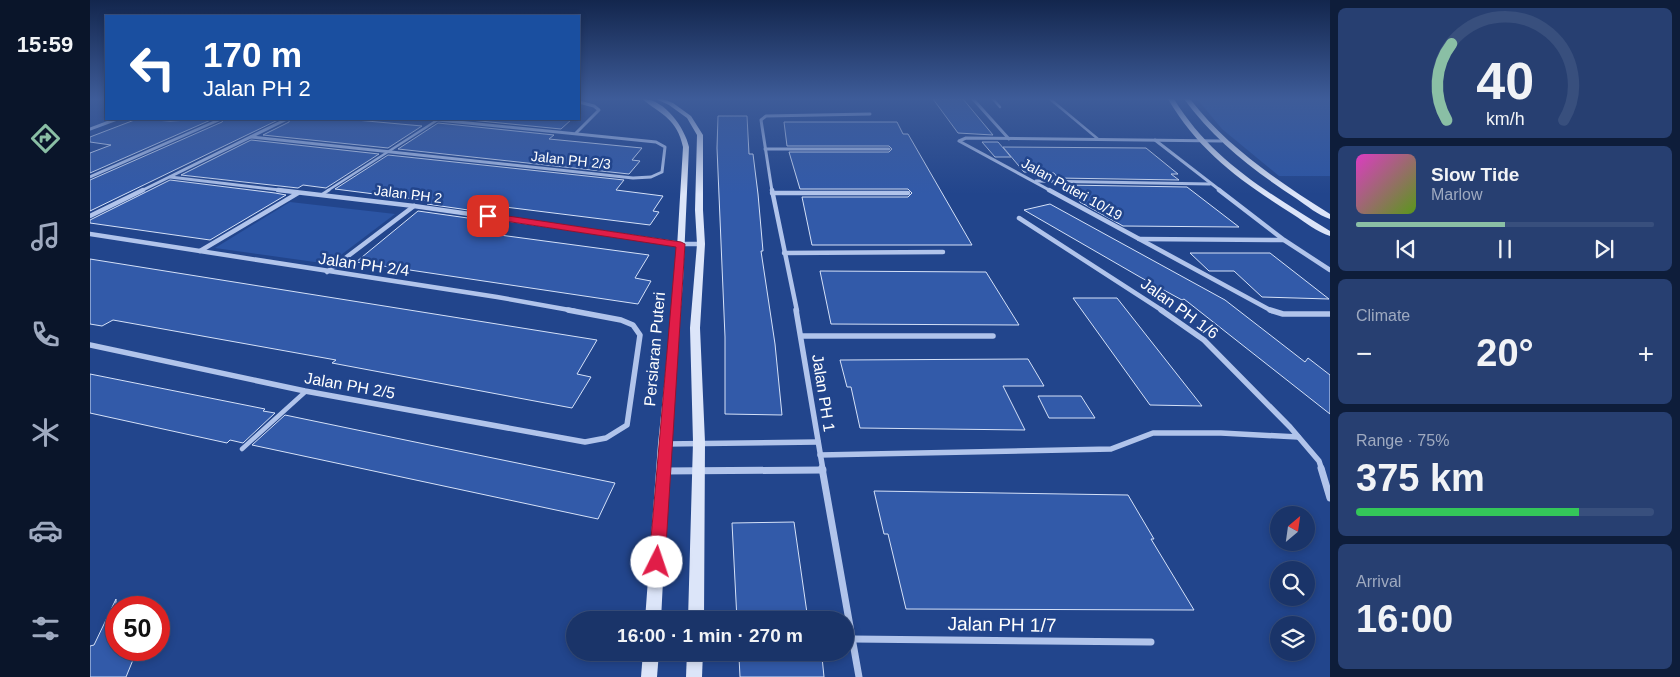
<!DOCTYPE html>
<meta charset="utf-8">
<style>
body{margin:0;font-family:Helvetica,sans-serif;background:#273f71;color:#f1f3f6;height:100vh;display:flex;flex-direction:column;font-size:19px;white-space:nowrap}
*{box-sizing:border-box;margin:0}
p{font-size:16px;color:#9faac0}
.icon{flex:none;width:28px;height:28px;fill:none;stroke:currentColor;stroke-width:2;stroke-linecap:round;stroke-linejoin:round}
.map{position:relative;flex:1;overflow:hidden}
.side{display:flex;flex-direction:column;gap:8px;padding:8px;background:#0e1d3a;width:350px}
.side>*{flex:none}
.banner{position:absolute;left:15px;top:15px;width:475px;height:105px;border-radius:0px;box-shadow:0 2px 8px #0003,0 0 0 1px #384f7d;background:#1a4fa0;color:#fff;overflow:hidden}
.needle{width:32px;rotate:29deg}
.fabs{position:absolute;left:1180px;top:506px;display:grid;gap:10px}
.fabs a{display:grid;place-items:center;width:45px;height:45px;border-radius:50%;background:#1a3469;box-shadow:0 2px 8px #0003,0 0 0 1px #384f7d;font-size:25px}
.speed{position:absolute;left:15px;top:596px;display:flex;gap:10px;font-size:25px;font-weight:700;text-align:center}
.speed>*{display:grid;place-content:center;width:65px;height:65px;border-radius:50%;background:#1a3469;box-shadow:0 2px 8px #0003,0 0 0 1px #384f7d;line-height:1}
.speed .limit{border:8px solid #d22;background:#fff;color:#111}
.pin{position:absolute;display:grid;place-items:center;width:42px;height:42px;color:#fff;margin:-21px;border-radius:10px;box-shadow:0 2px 8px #0006}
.me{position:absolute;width:55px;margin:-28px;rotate:4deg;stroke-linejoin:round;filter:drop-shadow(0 0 4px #0008)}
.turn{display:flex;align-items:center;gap:18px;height:105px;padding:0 15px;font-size:22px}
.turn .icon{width:65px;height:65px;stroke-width:2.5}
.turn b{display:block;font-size:35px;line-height:42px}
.big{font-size:38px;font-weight:800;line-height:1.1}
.side .card{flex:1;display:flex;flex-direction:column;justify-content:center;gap:8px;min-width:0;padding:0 18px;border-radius:8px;background:#273f71}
.side .dial{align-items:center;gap:0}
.dial svg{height:130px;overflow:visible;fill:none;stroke:#384f7d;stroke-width:7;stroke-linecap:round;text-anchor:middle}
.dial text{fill:#f1f3f6;stroke:none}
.song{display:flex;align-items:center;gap:15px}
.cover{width:60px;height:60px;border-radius:8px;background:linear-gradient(135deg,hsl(310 70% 55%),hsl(90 70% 35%))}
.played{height:5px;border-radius:2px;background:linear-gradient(90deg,#8abfa5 50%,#384f7d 50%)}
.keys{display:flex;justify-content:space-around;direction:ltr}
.heat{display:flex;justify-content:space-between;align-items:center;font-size:28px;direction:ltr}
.charge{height:8px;border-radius:4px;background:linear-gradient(90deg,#34c759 75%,#384f7d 0)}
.trip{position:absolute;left:476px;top:611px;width:288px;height:50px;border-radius:25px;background:#1a3469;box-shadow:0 2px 8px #0003,0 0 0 1px #384f7d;font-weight:800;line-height:50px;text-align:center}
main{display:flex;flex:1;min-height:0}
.tab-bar{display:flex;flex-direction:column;width:90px;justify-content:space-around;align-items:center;background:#0a152a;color:#9faac0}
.tab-bar .icon{width:35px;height:35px}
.tab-bar .active{color:#8abfa5}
.tab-bar b{font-size:22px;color:#f1f3f6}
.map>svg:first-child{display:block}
</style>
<main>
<nav class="tab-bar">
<b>15:59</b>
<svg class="icon active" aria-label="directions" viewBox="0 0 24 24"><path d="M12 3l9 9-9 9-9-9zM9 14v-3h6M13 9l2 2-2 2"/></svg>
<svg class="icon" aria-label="music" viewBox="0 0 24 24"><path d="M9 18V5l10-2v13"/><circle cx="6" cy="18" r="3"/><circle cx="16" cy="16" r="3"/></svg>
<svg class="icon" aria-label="phone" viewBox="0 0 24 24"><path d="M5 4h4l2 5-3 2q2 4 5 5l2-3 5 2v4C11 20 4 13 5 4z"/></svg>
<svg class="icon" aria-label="climate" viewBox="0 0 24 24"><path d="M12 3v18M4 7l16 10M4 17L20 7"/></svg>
<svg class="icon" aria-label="car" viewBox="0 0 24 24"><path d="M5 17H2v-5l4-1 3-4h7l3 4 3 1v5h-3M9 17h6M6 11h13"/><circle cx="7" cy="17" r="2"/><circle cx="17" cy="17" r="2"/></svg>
<svg class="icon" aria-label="filters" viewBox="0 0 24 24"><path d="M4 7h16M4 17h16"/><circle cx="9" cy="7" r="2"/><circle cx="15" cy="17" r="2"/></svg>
</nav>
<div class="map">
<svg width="1240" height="677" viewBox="0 0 1240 677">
<rect width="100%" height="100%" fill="#22458c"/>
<g fill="#2c55a4">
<path d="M 1107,99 L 1240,99 L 1240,176 L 1189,176 L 1132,129 Z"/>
<path d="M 200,202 L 305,214 L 239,264 L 125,248 Z"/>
</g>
<g fill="#325aa9" stroke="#d5e1f8">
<path d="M 843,99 L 873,99 L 903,135 L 868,133 Z"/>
<path d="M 628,116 L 657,116 L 659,154 L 663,154 L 668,194 L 673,251 L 671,251 L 685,344 L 692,415 L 635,414 L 635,337 L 627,148 Z"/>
<path d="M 47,119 L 80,121 L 123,119 L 0,173 L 0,153 L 21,145 L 0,142 L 0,137 Z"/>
<path d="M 134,119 L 190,119 L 0,211 L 0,180 L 132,122 Z"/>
<path d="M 200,119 L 255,119 L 332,126 L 298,148 L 173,135 L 199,122 Z"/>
<path d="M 370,119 L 482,119 L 471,129 Z"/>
<path d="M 694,122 L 807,122 L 813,134 L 818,134 L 882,245 L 722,245 L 712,197 L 818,197 L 822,193 L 818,189 L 710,189 L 699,152 L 799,152 L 802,149 L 799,146 L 697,146 Z"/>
<path d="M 348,123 L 464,135 L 459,139 L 552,148 L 542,160 L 550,161 L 539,174 L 308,149 Z"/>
<path d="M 161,140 L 289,154 L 236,188 L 213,185 L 208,188 L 91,175 Z"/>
<path d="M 892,142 L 908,142 L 921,157 L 905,157 Z"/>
<path d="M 913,147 L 1056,148 L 1088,174 L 1081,174 L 1089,180 L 968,178 L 964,173 L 934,172 Z"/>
<path d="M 298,155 L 534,180 L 526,190 L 573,196 L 563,211 L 569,212 L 560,225 L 407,206 L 399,213 L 337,204 L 340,201 L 245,189 Z"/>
<path d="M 80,180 L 185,193 L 196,195 L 120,240 L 0,223 L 0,220 Z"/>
<path d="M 975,185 L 1097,187 L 1149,227 L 1033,226 L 990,202 Z"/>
<path d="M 960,204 L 1135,300 L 1215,362 L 1218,358 L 1240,375 L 1240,414 L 1094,299 L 1092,300 L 1050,277 L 934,210 Z"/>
<path d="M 328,211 L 392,220 L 380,231 L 559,255 L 545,278 L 561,281 L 548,304 L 266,262 Z"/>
<path d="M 1100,253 L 1180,253 L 1239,299 L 1172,297 L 1144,271 L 1119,271 Z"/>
<path d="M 0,259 L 507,340 L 487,374 L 501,377 L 482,408 L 242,363 L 246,360 L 23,320 L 12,326 L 0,324 Z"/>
<path d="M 730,271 L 896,272 L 929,325 L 741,324 Z"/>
<path d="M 983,298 L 1027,298 L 1112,406 L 1060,405 Z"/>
<path d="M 938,359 L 954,386 L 913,386 L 935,430 L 770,428 L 761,387 L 757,387 L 750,360 Z"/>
<path d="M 0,374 L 175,409 L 173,411 L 185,413 L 153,443 L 140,440 L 137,443 L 0,413 Z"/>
<path d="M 948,396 L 991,396 L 1005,418 L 959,418 Z"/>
<path d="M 195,415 L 349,447 L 525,483 L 508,519 L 162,445 Z"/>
<path d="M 784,491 L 1038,495 L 1064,539 L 1061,539 L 1104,610 L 816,609 L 798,534 L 794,534 Z"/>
<path d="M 704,522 L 718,620 L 647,620 L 642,523 Z"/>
<path d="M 26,599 L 26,650 L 47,650 L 36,677 L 0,677 L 0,646 L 4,645 Z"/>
<path d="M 649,657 L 732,657 L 734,677 L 650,677 Z"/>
</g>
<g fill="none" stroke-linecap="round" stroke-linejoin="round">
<g stroke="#b1c4eb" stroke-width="2.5">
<path d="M 903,99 L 910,107"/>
<path d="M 960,99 L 1008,139"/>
<path d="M 237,191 L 349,119"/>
</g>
<path stroke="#b1c4eb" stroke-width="3" d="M 231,195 L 239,190"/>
<path stroke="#b1c4eb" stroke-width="4.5" d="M 152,449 L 215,392"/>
<g stroke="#b1c4eb" stroke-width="3">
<path d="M 883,99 L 919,139"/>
<path d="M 0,129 L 27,119"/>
<path d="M 486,133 L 509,110 L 504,106 L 489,102"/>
<path d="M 161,137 L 543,178 L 561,177 L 572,172 L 575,147 L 566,142 L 338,119"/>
<path d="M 1065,140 L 1131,191"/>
<path d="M 675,149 L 799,149"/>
<path d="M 0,177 L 131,119"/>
<path d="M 80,177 L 198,191"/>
<path d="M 946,181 L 1120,184"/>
<path d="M 51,191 L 197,119"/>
<path d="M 682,191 L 671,120 L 676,116 L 780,114"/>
<path d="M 961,191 L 869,141 L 876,138 L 1132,141"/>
</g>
<g stroke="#b1c4eb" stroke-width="4.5">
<path d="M 188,190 L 324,206 L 591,244 L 611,244"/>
<path d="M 682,190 L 707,311"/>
<path d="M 959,190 L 1182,311"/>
<path d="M 1129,190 L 1194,240 L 1240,270"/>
<path d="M 682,193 L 818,193"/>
<path d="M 0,216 L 53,190"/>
<path d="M 929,218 L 1073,311"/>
<path d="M 0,234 L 407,297 L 485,311"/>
<path d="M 1049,239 L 1193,240"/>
<path d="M 110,251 L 208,193"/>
<path d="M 694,253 L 853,252"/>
<path d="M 237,272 L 324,206"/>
</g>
<g stroke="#b1c4eb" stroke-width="5.5">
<path d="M 706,310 L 733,470"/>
<path d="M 1071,310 L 1114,340 L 1200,427 L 1229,461 L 1232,470"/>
<path d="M 1180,310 L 1193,314 L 1240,314"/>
<path d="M 712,336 L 903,336"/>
<path d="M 0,345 L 215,391 L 495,442 L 516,438 L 537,425 L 550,335 L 543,325 L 531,320 L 478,310"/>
<path d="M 575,444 L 728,442"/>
<path d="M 730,455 L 1021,449 L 1063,433 L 1131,433 L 1208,437"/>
</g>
<g stroke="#b1c4eb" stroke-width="7">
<path d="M 732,468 L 769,677"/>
<path d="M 1231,468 L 1240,498"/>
<path d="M 574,471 L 733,470"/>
<path d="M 763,639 L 1061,642"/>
</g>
<g fill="#dce5f9" fill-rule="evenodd">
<path d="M 552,99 C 574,98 595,128 599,147 L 593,281 L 580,444 L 571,620 L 555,620 L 568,444 L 585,281 L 593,147 C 587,119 572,115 552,99 Z"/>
<path d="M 566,99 L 573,99 L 583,103 L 601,116 L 613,135 L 613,210 L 615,244 L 610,328 L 615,442 L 614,620 L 598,620 L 603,442 L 600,328 L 607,244 L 605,210 L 607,135 L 597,118 L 579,105 Z"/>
<path d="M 1078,99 L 1084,99 C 1122,161 1179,193 1240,231 L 1240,236 C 1227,232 1215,222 1204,215 C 1152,182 1110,153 1078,99 Z"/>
<path d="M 1094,99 L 1100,99 C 1138,148 1188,181 1240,214 L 1240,219 C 1228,215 1217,206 1207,199 C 1164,171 1125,141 1094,99 Z"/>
<path d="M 553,652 L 569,652 L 567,677 L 551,677 Z"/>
<path d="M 597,652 L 613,652 L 612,677 L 596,677 Z"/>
</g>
</g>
<linearGradient id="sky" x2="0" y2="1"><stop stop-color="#13264d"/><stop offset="0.51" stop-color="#3e5c99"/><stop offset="1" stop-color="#3e5c99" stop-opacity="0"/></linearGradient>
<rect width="1240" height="194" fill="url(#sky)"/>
<path fill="#e11d48" stroke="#92132f" d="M 398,213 L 591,242 L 595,244 L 575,562 L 573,567 L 567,569 L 562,567 L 559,562 L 586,247 L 395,218 L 395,214 Z"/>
<g text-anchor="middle" stroke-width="5" stroke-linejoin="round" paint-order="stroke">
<g font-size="14" fill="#fff" stroke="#22458c">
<text transform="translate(481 160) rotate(6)" y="5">Jalan PH 2/3</text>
<text transform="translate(982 189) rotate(29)" y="5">Jalan Puteri 10/19</text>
<text transform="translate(318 194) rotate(7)" y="5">Jalan PH 2</text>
</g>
<g font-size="16" fill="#fff" stroke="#22458c">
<text transform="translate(274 264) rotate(8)" y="6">Jalan PH 2/4</text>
<text transform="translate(1090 308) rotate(36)" y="6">Jalan PH 1/6</text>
<text transform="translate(564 349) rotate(-85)" y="6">Persiaran Puteri</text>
<text transform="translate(260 385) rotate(10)" y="6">Jalan PH 2/5</text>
<text transform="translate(734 393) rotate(81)" y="6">Jalan PH 1</text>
</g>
<g font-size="19" fill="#fff" stroke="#22458c">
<text transform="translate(912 624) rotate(1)" y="7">Jalan PH 1/7</text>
</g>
</g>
</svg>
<div class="fabs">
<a><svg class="needle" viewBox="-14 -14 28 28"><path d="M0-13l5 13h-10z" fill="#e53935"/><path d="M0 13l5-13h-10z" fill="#9faac0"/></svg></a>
<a><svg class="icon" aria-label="search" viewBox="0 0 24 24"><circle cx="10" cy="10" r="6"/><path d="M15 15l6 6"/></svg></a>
<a><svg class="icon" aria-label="layers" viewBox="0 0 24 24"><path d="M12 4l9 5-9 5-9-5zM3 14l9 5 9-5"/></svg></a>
</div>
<div class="speed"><div class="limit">50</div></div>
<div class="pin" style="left:398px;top:216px;background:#d93025"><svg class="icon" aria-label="arrive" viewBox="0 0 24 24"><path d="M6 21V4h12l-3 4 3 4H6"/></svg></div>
<svg class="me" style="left:567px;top:562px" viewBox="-20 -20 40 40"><circle r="19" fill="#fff"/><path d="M0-13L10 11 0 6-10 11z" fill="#e11d48"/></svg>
<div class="trip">16:00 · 1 min · 270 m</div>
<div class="banner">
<div class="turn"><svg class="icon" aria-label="left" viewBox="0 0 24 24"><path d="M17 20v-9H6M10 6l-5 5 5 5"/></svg><div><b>170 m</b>Jalan PH 2</div></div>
</div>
</div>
<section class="side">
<div class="card dial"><svg viewBox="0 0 100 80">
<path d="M14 69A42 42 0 1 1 86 69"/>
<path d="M14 69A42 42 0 0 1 17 22" stroke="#8abfa5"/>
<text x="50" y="56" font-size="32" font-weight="700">40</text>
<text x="50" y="72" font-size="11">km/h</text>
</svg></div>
<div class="card">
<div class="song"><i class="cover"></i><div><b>Slow Tide</b><p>Marlow</p></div></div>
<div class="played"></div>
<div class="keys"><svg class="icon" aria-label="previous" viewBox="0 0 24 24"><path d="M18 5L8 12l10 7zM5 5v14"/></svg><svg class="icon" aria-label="pause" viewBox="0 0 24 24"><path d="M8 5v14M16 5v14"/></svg><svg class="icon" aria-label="next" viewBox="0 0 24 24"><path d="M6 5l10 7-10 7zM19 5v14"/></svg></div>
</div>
<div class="card"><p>Climate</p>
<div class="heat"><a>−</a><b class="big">20°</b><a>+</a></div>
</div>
<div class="card"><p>Range · 75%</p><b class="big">375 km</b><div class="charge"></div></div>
<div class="card"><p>Arrival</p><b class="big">16:00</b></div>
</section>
</main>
